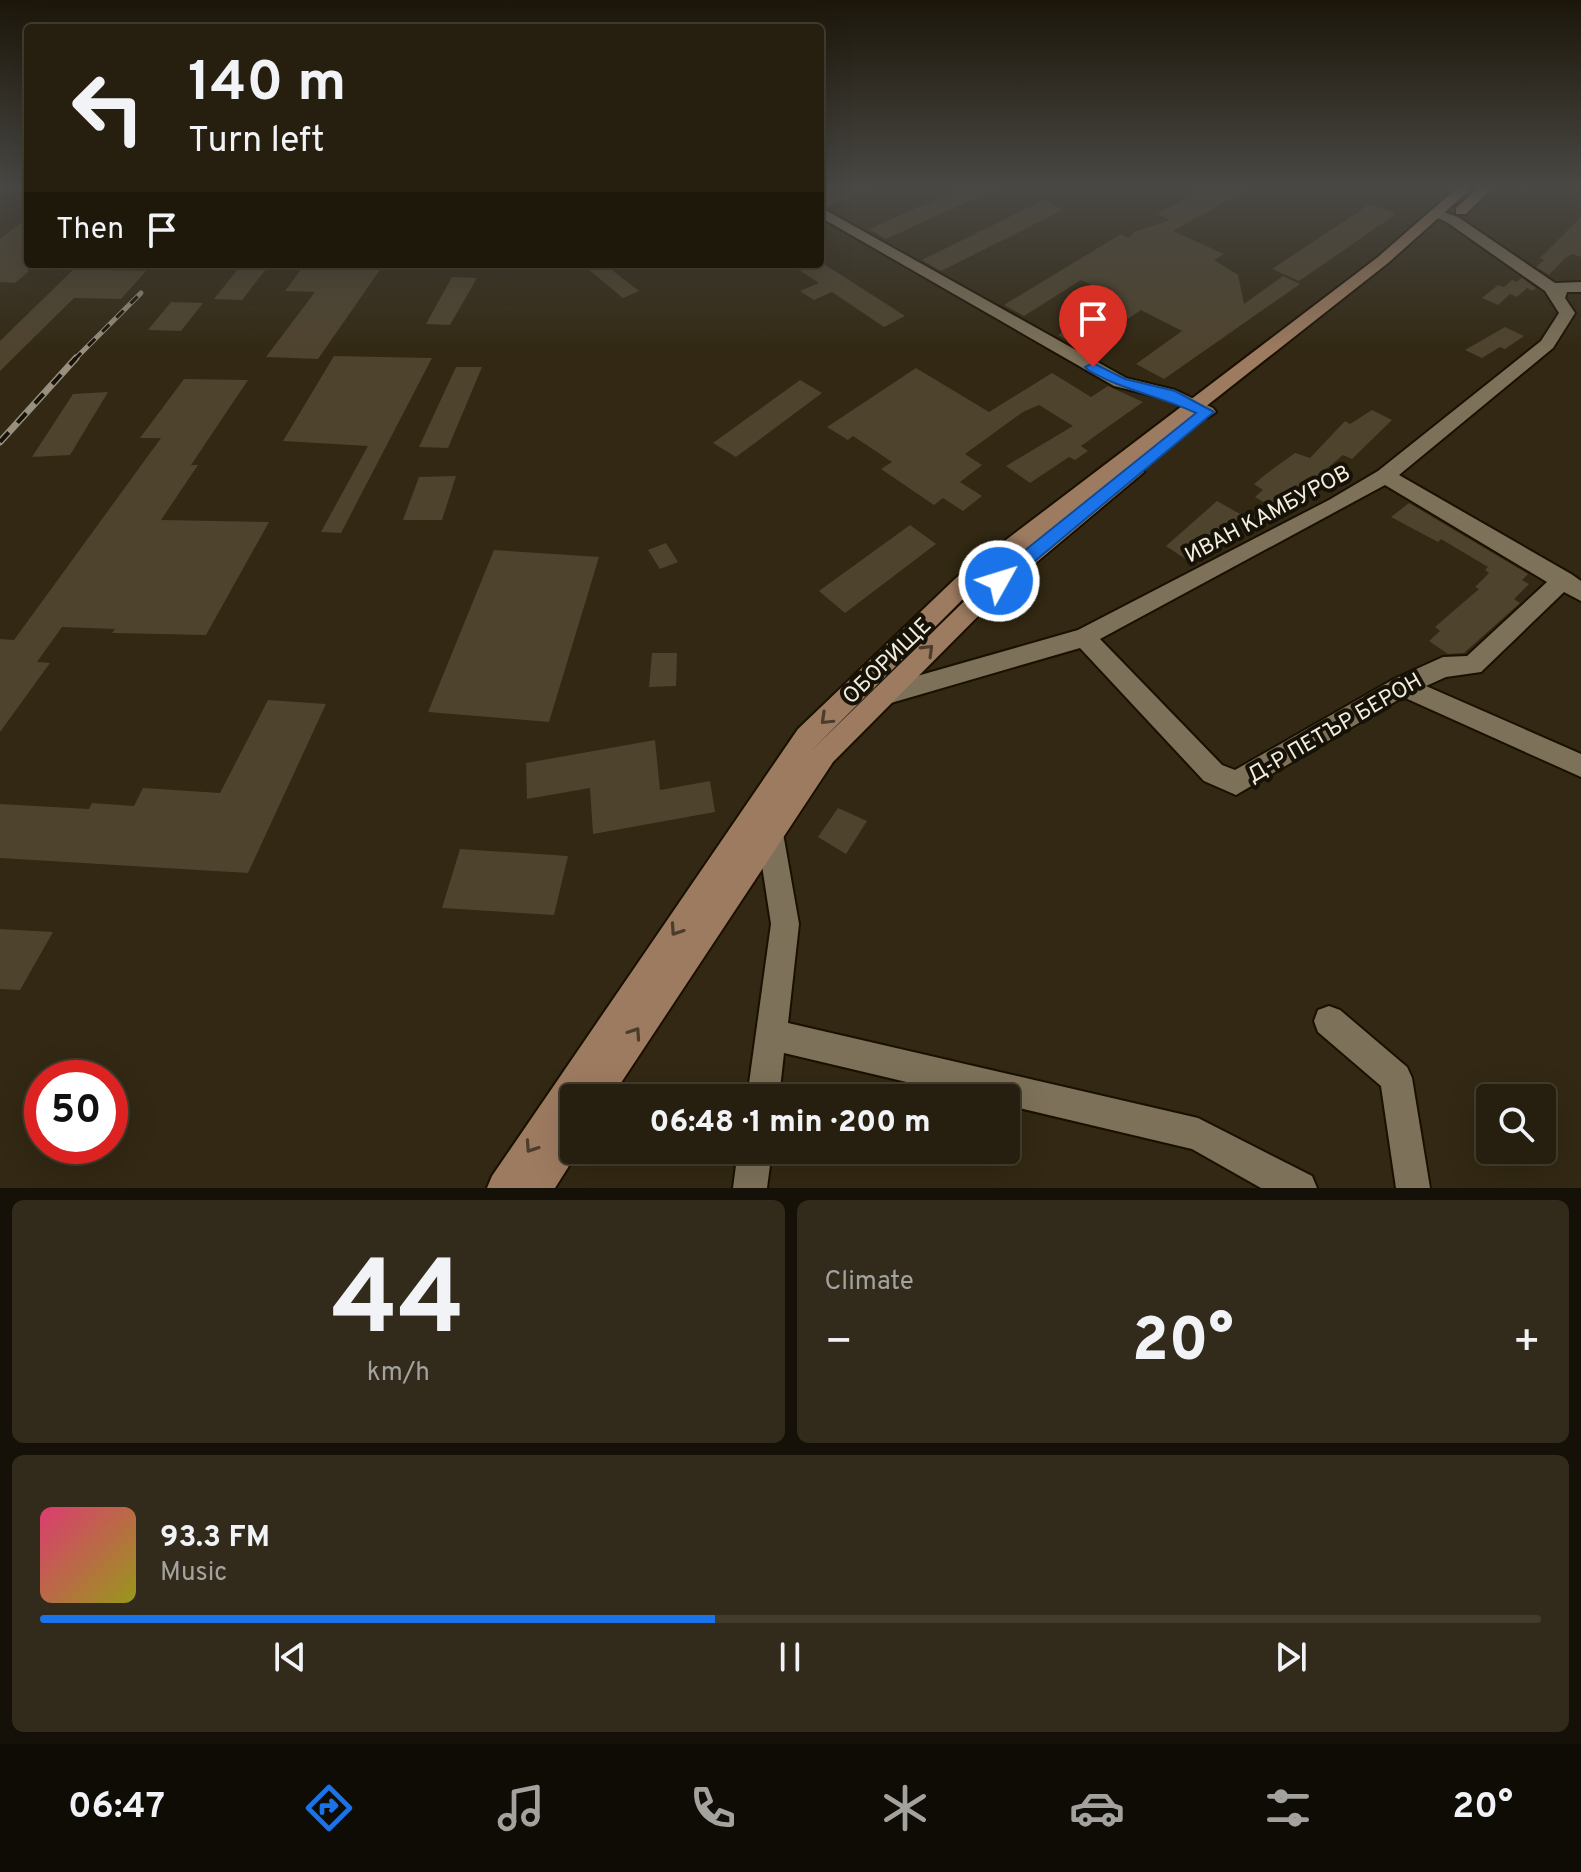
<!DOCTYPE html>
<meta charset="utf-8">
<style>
body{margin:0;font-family:Overpass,sans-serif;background:#322b1c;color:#f1f3f6;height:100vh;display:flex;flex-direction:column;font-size:30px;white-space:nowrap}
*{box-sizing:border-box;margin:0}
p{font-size:26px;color:#a4a29e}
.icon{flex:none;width:44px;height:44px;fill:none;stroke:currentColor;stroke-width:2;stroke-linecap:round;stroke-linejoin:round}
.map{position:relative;height:1188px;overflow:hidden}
.side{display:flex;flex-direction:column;gap:12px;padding:12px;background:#151008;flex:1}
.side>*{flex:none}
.top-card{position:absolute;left:24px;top:24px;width:800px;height:244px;border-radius:8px;box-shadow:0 8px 32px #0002,0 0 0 2px #423c2e;background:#261e0e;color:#f1f3f6;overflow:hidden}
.tools{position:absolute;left:1476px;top:1084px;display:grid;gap:16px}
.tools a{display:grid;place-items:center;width:80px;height:80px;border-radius:8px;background:#261e0e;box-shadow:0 8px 32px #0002,0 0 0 2px #423c2e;font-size:40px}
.speed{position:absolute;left:24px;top:1060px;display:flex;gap:16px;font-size:40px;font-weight:700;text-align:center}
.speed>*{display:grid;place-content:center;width:104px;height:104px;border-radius:50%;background:#261e0e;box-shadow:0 8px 32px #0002,0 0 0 2px #423c2e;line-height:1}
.speed .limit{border:12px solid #d22;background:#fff;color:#111}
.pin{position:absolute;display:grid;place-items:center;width:68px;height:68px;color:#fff;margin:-82px -34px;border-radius:50% 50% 50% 0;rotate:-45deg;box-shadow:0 0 8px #0007}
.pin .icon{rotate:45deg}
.me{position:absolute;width:88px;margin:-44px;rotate:51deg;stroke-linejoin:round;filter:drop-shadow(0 0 6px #0008)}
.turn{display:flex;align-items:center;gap:28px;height:168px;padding:0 32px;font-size:36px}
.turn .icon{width:104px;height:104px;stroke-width:2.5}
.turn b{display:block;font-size:56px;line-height:68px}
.then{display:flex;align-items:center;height:76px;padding:0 32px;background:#0003;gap:16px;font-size:30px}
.big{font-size:60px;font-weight:800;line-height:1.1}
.side .widget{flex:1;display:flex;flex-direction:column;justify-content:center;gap:12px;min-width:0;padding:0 28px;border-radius:12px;background:#322b1c}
.side .dial{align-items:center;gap:0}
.dial b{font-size:104px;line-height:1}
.song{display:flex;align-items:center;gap:24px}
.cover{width:96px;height:96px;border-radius:12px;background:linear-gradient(135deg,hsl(340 70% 55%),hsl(60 70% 35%))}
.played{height:8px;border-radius:4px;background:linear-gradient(90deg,#1a73e8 45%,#423c2e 45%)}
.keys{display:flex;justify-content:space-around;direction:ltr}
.heat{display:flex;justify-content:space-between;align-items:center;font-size:44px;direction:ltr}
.side .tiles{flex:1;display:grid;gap:12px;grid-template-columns:1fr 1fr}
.widget:last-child{grid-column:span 2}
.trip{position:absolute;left:560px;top:1084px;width:460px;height:80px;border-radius:8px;background:#261e0e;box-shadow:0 8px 32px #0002,0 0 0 2px #423c2e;font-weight:800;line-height:80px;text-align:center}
.tabs{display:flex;height:128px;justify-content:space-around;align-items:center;background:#0f0c06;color:#a4a29e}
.tabs .icon{width:56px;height:56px}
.tabs .active{color:#1a73e8}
.tabs b{font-size:36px;color:#f1f3f6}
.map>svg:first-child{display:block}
</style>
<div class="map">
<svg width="1581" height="1188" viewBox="0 0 1581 1188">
<rect width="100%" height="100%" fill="#322813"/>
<g fill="#4e432d">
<path d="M 838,187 L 875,187 L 829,206 L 820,201 L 820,194 Z"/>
<path d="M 965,187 L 1000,187 L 886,239 L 869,229 Z"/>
<path d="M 1207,187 L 1252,187 L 1173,231 L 1224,254 L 1214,260 L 1238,275 L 1244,304 L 1283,276 L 1300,284 L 1164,379 L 1136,364 L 1182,331 L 1141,310 L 1083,349 L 1058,335 L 1115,297 L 1081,280 L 1024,316 L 1004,305 L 1121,234 L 1129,238 L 1134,232 L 1170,220 L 1157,214 Z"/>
<path d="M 1044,200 L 1063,210 L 941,271 L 922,260 Z"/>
<path d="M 1370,204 L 1396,214 L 1299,281 L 1272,269 Z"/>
<path d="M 28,217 L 28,272 L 15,283 L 0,282 L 0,239 Z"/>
<path d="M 1581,217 L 1581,257 L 1573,254 L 1565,258 L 1549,275 L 1536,267 L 1544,260 L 1540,258 Z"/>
<path d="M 79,264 L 104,264 L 97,270 L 146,271 L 121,299 L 74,298 L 0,371 L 0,341 Z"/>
<path d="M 242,264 L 270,264 L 242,300 L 214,299 Z"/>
<path d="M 305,264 L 384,264 L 318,359 L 266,357 L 315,292 L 285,291 Z"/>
<path d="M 582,264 L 604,264 L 639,291 L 623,298 Z"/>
<path d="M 790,264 L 824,264 L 905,316 L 884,327 L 832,292 L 814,300 L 800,291 L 819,283 Z"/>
<path d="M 452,277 L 477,278 L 450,325 L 426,324 Z"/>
<path d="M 1522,278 L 1536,288 L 1533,291 L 1527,288 L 1517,297 L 1510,294 L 1498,305 L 1482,298 L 1498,285 L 1504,287 L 1512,280 L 1516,282 Z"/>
<path d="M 171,302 L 203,303 L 181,331 L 148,330 Z"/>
<path d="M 1505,327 L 1524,336 L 1505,349 L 1500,347 L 1482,358 L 1465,350 Z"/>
<path d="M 334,356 L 432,358 L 341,533 L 321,532 L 368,446 L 283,441 Z"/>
<path d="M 456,367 L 482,367 L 448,448 L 419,447 Z"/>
<path d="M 916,368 L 989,412 L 1052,373 L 1091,397 L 1108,386 L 1143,402 L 1081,446 L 1088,451 L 1075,460 L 1069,457 L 1030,483 L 1006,466 L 1073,426 L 1039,405 L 1023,412 L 965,454 L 982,465 L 960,482 L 982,496 L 963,511 L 943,498 L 934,505 L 881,469 L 892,462 L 853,436 L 848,440 L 827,427 Z"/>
<path d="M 184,379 L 248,380 L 191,465 L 198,465 L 161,520 L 269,522 L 206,635 L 112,633 L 115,629 L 62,627 L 37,662 L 50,663 L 0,732 L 0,639 L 14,640 L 161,438 L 140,438 Z"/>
<path d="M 800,380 L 822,393 L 736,457 L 713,443 Z"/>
<path d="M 108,392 L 70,455 L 32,457 L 73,394 Z"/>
<path d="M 1372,410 L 1392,420 L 1352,459 L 1343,455 L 1300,491 L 1291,501 L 1295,504 L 1283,514 L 1255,497 L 1263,490 L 1254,484 L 1266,474 L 1295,453 L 1310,458 L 1345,421 L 1350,424 Z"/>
<path d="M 456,476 L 442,520 L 403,520 L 419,477 Z"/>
<path d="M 1217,501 L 1242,515 L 1209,546 L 1204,543 L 1187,560 L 1166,546 Z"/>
<path d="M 1409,503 L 1528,574 L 1522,580 L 1529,584 L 1514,599 L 1520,603 L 1464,653 L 1448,654 L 1429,641 L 1440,631 L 1435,627 L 1479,589 L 1475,587 L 1489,573 L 1485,570 L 1488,567 L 1441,539 L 1438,542 L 1391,517 Z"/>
<path d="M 910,525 L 936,544 L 845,613 L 819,591 Z"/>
<path d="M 666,543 L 678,562 L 660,569 L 648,550 Z"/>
<path d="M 494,550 L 599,557 L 549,722 L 428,712 Z"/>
<path d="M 652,653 L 677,653 L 676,686 L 649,687 Z"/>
<path d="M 268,700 L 326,704 L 248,873 L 0,858 L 0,804 L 89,809 L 92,803 L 134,806 L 143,788 L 220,793 Z"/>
<path d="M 655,740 L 660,790 L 710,781 L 715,812 L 593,834 L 590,788 L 527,799 L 526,763 Z"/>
<path d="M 838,808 L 867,821 L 846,854 L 818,837 Z"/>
<path d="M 460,849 L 568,856 L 554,915 L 442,908 Z"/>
<path d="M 0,929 L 53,932 L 20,990 L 0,989 Z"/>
</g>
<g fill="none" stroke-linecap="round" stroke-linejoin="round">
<g stroke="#1a1000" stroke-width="4">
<g id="minor">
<path d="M 820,207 L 1126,378 L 1175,390 L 1213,408 L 1216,412 L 1207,418 L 1163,398 L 1114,386 L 820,217 Z"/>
<path d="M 1437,210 L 1458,217 L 1555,283 L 1581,282 L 1581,292 L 1567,292 L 1565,298 L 1575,313 L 1553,348 L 1399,475 L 1571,574 L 1581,581 L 1581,601 L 1564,592 L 1481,672 L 1446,677 L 1426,686 L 1581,754 L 1581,777 L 1403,697 L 1236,795 L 1204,781 L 1080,648 L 884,705 L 875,702 L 872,695 L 875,688 L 1078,630 L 1329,500 L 1378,471 L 1541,341 L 1559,313 L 1545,291 L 1448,223 L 1430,214 ZM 1385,485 L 1547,582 L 1467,656 L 1443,657 L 1394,679 L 1235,770 L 1222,765 L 1100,639 Z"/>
<path d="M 770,820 L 779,824 L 783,833 L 799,924 L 788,1023 L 1198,1118 L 1312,1176 L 1317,1188 L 1261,1188 L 1192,1149 L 1006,1105 L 1006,1098 L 974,1098 L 784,1053 L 779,1098 L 747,1098 L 771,924 L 757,833 L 761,824 Z"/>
<path d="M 1329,1006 L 1340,1010 L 1407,1067 L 1412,1078 L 1430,1188 L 1396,1188 L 1381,1086 L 1318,1032 L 1314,1021 L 1318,1010 Z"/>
<path d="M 738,1150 L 772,1150 L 767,1188 L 733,1188 Z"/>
</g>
</g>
<g stroke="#1a1000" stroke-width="4">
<g id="secondary">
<path d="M 1458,187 L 1473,187 L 1388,263 L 1129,467 L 1141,467 L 1144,472 L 1007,587 L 833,762 L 611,1098 L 574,1098 L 574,1150 L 579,1150 L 555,1188 L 487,1188 L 492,1176 L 798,729 L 956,578 L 1378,257 ZM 1044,534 L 991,575 L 812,750 L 972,590 Z"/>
<path d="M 1479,187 L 1493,187 L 1466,214 L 1456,214 L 1456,208 Z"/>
</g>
</g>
<use href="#minor" fill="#7d7159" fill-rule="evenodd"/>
<use href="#secondary" fill="#9d7b60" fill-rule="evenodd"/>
<g stroke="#98907f" stroke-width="5">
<path id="rail-far1" d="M 74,360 L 141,293"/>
</g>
<g stroke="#98907f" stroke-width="7">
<path id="rail" d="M 0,442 L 76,358"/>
</g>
<use href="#rail-far1" stroke="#161208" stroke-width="3" stroke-dasharray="10" stroke-linecap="butt"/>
<use href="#rail" stroke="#161208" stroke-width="4" stroke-dasharray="13" stroke-linecap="butt"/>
</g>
<defs><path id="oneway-chevron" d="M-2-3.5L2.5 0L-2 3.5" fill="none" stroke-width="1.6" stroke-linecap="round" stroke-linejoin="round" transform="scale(2)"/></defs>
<g stroke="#4c3c2b">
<use href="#oneway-chevron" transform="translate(928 650) rotate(-45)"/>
<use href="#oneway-chevron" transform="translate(826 719) rotate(136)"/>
<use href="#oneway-chevron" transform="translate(676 930) rotate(124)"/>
<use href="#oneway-chevron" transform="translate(635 1033) rotate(-56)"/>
<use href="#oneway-chevron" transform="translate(531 1147) rotate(124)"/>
</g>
<linearGradient id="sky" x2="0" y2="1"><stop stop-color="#1c160a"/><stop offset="0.53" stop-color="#494844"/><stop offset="1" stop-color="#494844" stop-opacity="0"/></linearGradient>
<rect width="1581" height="353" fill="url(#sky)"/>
<path fill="#1a73e8" stroke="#114b97" stroke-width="2" d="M 1093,363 L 1125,379 L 1175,391 L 1214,412 L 1006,585 L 993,585 L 990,581 L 993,576 L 1196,413 C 1160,396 1122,390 1088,370 L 1085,367 Z"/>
<g text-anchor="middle" stroke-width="8" stroke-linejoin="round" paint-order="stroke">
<g font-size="22" fill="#f3eddf" stroke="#161208">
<text transform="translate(1267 513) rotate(-28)" y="8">ИВАН КАМБУРОВ</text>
<text transform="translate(886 660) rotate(-44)" y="8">ОБОРИЩЕ</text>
<text transform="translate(1334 727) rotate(-30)" y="8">Д-Р ПЕТЪР БЕРОН</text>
</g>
</g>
</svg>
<div class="tools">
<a><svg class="icon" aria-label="search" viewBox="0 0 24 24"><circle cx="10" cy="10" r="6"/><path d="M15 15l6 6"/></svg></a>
</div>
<div class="speed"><div class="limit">50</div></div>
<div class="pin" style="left:1093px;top:367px;background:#d93025"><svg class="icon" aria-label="arrive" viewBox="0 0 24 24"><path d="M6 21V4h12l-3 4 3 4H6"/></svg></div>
<svg class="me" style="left:999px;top:581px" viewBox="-20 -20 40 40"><circle r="17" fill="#1a73e8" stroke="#fff" stroke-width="3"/><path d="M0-11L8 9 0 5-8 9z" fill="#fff"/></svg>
<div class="trip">06:48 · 1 min · 200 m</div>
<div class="top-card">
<div class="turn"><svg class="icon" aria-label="left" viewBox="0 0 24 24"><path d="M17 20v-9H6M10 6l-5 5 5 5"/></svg><div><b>140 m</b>Turn left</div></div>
<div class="then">Then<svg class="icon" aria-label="arrive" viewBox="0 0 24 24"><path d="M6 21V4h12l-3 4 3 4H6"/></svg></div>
</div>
</div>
<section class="side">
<div class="tiles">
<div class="widget dial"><b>44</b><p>km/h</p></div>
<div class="widget"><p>Climate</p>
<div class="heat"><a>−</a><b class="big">20°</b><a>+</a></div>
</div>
<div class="widget">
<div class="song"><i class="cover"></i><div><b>93.3 FM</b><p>Music</p></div></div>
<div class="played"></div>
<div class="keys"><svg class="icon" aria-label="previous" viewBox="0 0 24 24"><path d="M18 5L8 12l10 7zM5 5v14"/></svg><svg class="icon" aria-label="pause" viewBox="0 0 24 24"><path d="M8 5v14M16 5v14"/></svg><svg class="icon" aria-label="next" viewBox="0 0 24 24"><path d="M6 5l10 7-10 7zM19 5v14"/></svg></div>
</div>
</div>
</section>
<nav class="tabs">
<b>06:47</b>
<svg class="icon active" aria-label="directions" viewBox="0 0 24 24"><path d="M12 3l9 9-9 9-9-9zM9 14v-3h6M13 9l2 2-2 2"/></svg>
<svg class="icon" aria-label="music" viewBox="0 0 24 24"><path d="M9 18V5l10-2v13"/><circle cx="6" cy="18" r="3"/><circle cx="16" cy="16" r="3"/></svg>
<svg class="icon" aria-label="phone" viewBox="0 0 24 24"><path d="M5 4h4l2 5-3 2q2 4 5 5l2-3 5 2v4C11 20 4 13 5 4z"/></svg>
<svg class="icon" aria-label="climate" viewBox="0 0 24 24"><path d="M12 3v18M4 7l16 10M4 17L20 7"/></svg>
<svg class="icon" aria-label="car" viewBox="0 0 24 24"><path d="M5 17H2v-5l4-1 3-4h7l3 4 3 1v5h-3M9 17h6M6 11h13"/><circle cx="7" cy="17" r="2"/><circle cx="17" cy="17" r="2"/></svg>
<svg class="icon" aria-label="filters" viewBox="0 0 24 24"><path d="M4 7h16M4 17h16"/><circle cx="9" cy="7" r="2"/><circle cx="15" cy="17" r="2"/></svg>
<b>20°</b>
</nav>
